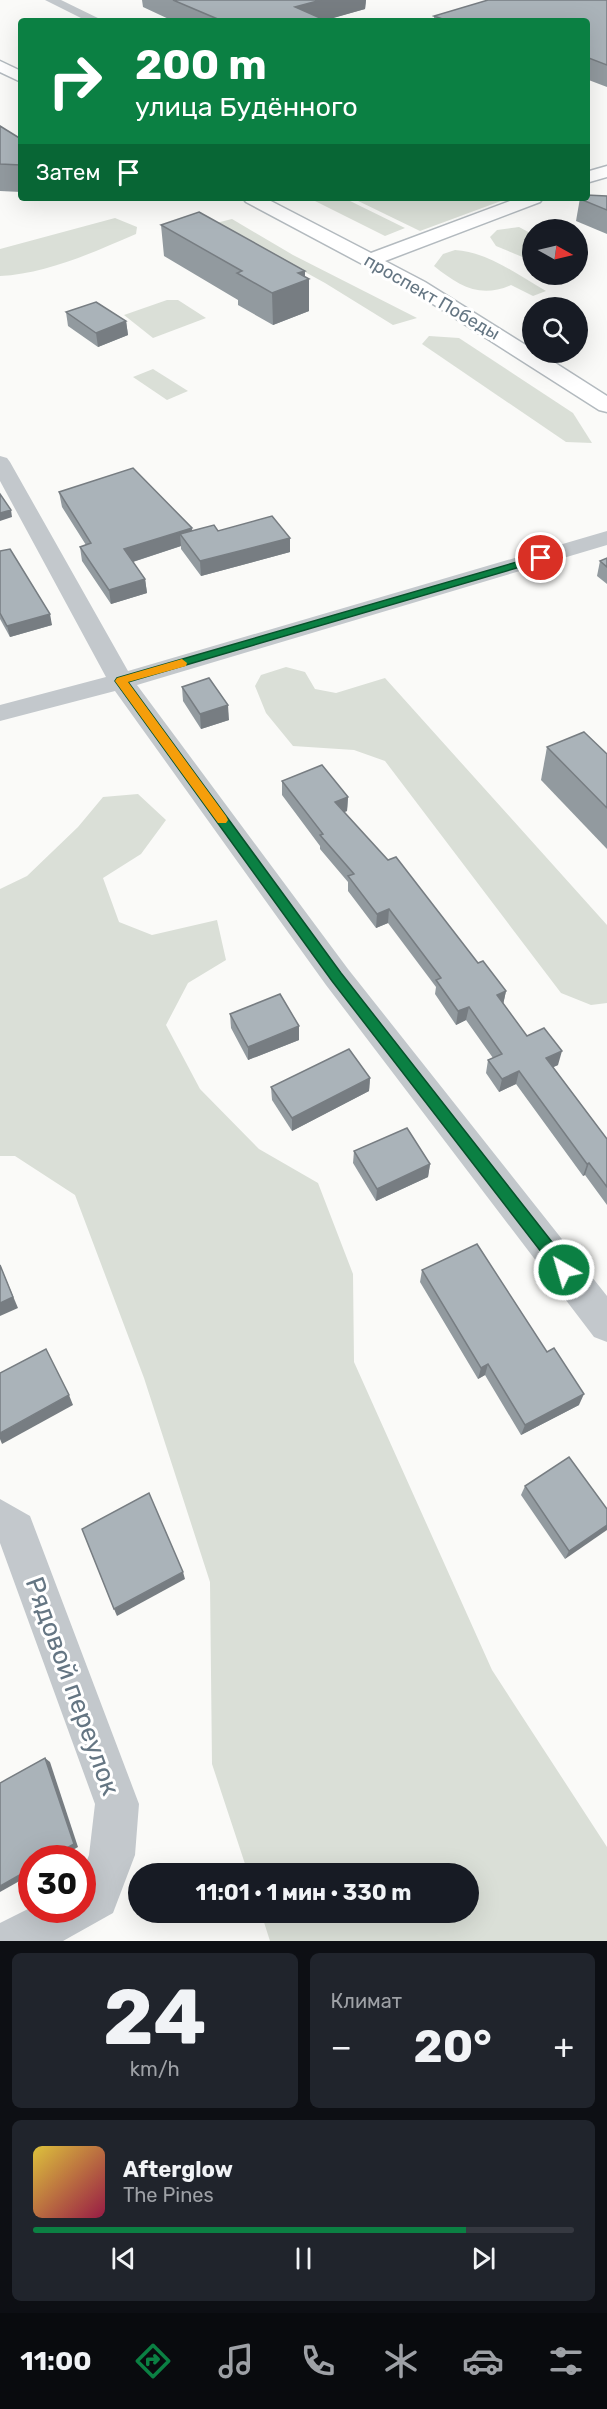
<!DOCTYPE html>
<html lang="ru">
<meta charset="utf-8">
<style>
body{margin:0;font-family:Rubik,sans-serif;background:#20242c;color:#f1f3f6;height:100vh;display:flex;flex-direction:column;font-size:22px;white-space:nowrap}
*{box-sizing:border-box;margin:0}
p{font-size:20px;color:#9ea1a6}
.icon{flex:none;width:33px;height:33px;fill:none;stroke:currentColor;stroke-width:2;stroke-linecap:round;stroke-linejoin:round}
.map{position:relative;height:1941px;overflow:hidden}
.sheet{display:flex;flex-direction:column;gap:12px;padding:12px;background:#0d0f14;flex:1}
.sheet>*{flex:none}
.guide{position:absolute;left:18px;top:18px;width:572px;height:183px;border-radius:6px;box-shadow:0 6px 24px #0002;background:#0b8043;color:#fff;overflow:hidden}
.needle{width:39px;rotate:98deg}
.fabs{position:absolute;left:522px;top:219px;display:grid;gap:12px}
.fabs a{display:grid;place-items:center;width:66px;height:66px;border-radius:50%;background:#171b24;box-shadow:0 6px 24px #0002;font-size:30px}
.speed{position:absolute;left:18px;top:1845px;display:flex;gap:12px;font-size:30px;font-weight:700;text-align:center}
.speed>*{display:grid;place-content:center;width:78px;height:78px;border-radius:50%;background:#171b24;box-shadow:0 6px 24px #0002;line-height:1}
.speed .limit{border:9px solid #d22;background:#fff;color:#111}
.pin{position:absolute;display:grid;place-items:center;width:51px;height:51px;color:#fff;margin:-26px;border:3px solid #fff;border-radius:50%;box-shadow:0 2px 6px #0007}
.me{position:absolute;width:66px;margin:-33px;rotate:322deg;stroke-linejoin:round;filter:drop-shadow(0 0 4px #0008)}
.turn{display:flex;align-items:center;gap:21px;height:126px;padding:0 18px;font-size:27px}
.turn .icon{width:78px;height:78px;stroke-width:2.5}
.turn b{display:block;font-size:42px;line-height:51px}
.then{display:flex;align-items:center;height:57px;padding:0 18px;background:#0003;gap:12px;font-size:22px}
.big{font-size:45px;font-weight:700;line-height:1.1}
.sheet .tile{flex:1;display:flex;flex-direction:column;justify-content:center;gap:9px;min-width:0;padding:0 21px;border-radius:9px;background:#20242c}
.sheet .dial{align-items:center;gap:0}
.dial b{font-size:78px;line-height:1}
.song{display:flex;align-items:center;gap:18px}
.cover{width:72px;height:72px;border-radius:9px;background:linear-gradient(135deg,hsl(50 70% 55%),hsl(340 70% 35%))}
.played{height:6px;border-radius:3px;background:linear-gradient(90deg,#0b8043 80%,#363941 80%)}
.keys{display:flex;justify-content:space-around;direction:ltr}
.heat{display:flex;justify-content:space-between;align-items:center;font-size:33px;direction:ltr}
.sheet .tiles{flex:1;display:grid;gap:12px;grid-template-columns:1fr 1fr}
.tile:last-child{grid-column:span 2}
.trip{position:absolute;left:128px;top:1863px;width:351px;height:60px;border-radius:30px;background:#171b24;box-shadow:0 6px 24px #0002;font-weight:700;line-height:60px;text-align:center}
.dock{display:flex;height:96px;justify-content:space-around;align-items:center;background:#090b0e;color:#9ea1a6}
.dock .icon{width:42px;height:42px}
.dock .active{color:#0b8043}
.dock b{font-size:27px;color:#f1f3f6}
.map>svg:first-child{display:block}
</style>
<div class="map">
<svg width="607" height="1941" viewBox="0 0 607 1941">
<rect width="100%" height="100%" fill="#fafaf8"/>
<g fill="#dadfd7">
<path d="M 309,198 L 344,198 L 405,228 L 385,236 Z"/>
<path d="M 352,198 L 495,198 L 501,201 L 420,231 Z"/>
<path d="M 115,218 L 137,227 L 136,234 C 94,252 46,274 0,276 L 0,249 Z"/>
<path d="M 232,219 L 293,255 L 417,318 L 393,325 L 325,283 L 216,223 Z"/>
<path d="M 519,227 L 532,234 L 532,261 L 496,246 L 490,237 L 497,230 Z"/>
<path d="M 455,250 C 488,252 518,275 546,291 L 533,296 L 511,285 C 480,299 459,286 434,266 L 443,254 Z"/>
<path d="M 167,300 L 178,300 L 206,318 L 153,338 L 124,315 Z"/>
<path d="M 429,336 L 459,338 L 573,413 L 592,443 L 566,442 L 422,344 Z"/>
<path d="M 153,369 L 188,391 L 167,400 L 133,377 Z"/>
<path d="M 286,667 L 305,672 L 315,689 L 336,693 L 385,678 L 607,925 L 607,1003 L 591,1005 L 561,993 L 385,761 L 354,750 L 293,746 L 266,713 L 255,686 L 261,675 Z"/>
<path d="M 138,794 L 166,820 L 141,854 L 103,878 L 119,922 L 152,935 L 217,920 L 226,960 L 188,983 L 166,1025 L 200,1089 L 259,1149 L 318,1183 L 353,1274 L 354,1362 L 492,1670 L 607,1847 L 607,1941 L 270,1941 L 261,1913 L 468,1912 L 468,1874 L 248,1873 L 212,1764 L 210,1582 L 144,1378 L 75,1195 L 15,1156 L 0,1156 L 0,889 L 27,876 L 78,827 L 103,797 Z"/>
</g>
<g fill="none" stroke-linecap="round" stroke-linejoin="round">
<g stroke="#b3babf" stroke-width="3">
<g id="secondary">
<path d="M 0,61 L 21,71 L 21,82 L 0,72 Z"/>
<path d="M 607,166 L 607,177 L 586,183 L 586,172 Z"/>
<path d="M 243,198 L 265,198 L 371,253 L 518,198 L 543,198 L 540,202 L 385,261 L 425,282 L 532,349 L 532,352 L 538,352 L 607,396 L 607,412 L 599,410 L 411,290 L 246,202 Z"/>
</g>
</g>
<g fill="#c3c8cc" fill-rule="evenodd">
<path d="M 45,0 L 61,0 L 104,21 L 87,21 Z"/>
<path d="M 0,456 L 7,458 L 10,462 L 128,671 L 607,531 L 607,545 L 137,685 L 348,969 L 607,1296 L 607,1342 L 594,1337 L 326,985 L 115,691 L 0,721 L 0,705 L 106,677 L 0,481 Z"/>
<path d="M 0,1499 L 30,1516 L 139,1804 L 135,1855 L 113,1913 L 63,1941 L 0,1941 L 0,1923 L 32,1907 L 32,1910 L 82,1910 L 82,1873 L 89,1855 L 95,1804 L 0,1543 Z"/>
</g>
<use href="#secondary" fill="#fff" fill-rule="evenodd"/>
</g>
<g fill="#929a9f">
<path d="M 142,0 L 366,0 L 365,9 L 325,20 L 327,21 L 173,21 L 143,7 Z"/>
<path d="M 607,0 L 607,87 L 586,79 L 586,21 L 434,21 L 434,16 Z"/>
<path d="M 0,126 L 21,139 L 21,192 L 0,191 Z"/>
<path d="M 607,196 L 607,234 L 576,221 L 580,198 Z"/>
<path d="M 161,225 L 305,271 L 305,277 L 309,279 L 309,311 L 273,325 L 238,305 L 238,300 L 164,256 Z"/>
<path d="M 66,312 L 126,321 L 128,335 L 98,347 L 68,326 Z"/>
<path d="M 59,492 L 192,528 L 192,531 L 218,531 L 290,538 L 290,552 L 201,576 L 181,549 L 181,546 L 133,562 L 145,579 L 147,593 L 111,604 L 82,561 L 80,547 L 86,545 L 62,507 Z"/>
<path d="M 0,551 L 52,625 L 10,637 L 0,619 Z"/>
<path d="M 607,558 L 607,584 L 597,576 L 600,561 Z"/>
<path d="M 182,687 L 229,720 L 201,729 L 183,701 Z"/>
<path d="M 547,747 L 607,754 L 607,849 L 541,780 Z"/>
<path d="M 282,781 L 348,797 L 347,811 L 344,812 L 478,963 L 506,991 L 503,1004 L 527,1036 L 558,1065 L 553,1067 L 607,1139 L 607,1205 L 585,1175 L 583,1176 L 516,1084 L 499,1092 L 486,1073 L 488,1060 L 493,1058 L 466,1020 L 456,1025 L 435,994 L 436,987 L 388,923 L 376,928 L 348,891 L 348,882 L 320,849 L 320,846 L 282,795 Z"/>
<path d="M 230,1014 L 299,1026 L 299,1040 L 248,1060 L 231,1028 Z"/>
<path d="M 370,1078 L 369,1091 L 292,1131 L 272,1100 L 271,1087 Z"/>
<path d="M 354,1151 L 430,1164 L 428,1177 L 376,1201 L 353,1163 Z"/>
<path d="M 422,1270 L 547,1352 L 579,1405 L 521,1435 L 485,1375 L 478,1379 L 420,1282 Z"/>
<path d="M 525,1486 L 607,1509 L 565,1559 L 521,1495 Z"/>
</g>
<g fill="#777d82">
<path d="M 321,0 L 366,0 L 365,9 L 323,21 L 295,7 Z"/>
<path d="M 305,271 L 305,280 L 309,279 L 309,311 L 273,325 L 272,293 L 298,273 Z"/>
<path d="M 126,321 L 128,335 L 98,347 L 96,333 Z"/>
<path d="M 11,510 L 12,517 L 0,521 L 0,513 Z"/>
<path d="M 192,528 L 193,542 L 180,534 L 181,546 L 126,564 L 124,549 Z"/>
<path d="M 290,538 L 290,552 L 201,576 L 200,561 Z"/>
<path d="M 145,579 L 147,593 L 111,604 L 109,590 Z"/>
<path d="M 50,614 L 52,625 L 10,637 L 7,626 Z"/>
<path d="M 228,705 L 229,720 L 201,729 L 200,714 Z"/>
<path d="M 348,797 L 347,811 L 334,816 L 335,802 Z"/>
<path d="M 389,909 L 388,923 L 376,928 L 377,914 Z"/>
<path d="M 506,991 L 503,1005 L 497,995 Z"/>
<path d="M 469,1007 L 466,1020 L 456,1025 L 458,1011 Z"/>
<path d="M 299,1026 L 299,1040 L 248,1060 L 248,1047 Z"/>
<path d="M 562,1051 L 558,1065 L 543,1072 L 546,1058 Z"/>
<path d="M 519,1071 L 516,1084 L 499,1092 L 502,1079 Z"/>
<path d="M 370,1078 L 369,1091 L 292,1131 L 292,1118 Z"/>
<path d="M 589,1163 L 585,1175 L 583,1176 L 587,1164 Z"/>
<path d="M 430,1164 L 428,1177 L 376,1201 L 377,1189 Z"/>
<path d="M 0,1265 L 18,1308 L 0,1316 Z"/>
<path d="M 488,1364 L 485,1375 L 478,1379 L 481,1368 Z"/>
<path d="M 584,1394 L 579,1405 L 521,1435 L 525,1425 Z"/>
<path d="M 69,1395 L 73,1405 L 2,1444 L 0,1439 L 0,1433 Z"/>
<path d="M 607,1525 L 607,1530 L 565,1559 L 569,1551 Z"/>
<path d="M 183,1572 L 185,1579 L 117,1616 L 114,1609 Z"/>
<path d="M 45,1758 L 50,1762 L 78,1847 L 59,1858 L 49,1858 Z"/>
<path d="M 32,1868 L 32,1874 L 0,1892 L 0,1886 Z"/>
</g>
<g fill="#aab3b9" stroke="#777d82" stroke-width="1.5">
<path d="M 173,0 L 321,0 L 295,7 L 327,21 L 217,21 L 220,20 Z"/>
<path d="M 488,0 L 607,0 L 607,65 L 586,57 L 586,21 L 448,21 L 434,16 Z"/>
<path d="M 0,126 L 21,139 L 21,165 L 0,164 Z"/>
<path d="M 586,195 L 607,196 L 607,210 L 580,199 L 580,198 L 586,198 Z"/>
<path d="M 199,212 L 305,271 L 298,273 L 309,279 L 272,293 L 237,273 L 242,271 L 161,225 Z"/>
<path d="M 96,302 L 126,321 L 96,333 L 66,312 Z"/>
<path d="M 133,468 L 192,528 L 124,549 L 145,579 L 109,590 L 80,547 L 91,543 L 59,492 Z"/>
<path d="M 0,494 L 11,510 L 0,513 Z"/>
<path d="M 272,516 L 290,538 L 200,561 L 180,534 L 214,525 L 218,531 Z"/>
<path d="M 10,549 L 50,614 L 7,626 L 0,613 L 0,551 Z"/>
<path d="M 607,558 L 607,567 L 600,561 Z"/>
<path d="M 209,678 L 228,705 L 200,714 L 182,687 Z"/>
<path d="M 584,732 L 607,754 L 607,808 L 547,747 Z"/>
<path d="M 322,765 L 348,797 L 335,802 L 388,860 L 396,857 L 478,963 L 483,961 L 506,991 L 497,995 L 527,1036 L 544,1028 L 562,1051 L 546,1058 L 607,1139 L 607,1187 L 589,1163 L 587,1164 L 519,1071 L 502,1079 L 488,1060 L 502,1054 L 469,1007 L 458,1011 L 436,980 L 441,978 L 389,909 L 377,914 L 348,876 L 354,874 L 320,835 L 323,834 L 282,781 Z"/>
<path d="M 280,994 L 299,1026 L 248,1047 L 230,1014 Z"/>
<path d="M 349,1049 L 370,1078 L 292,1118 L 271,1087 Z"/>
<path d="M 407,1128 L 430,1164 L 377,1189 L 354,1151 Z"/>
<path d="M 477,1244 L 547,1352 L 554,1348 L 584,1394 L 525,1425 L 488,1364 L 481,1368 L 422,1270 Z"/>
<path d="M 0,1265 L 13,1297 L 0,1303 Z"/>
<path d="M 46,1349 L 69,1395 L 0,1433 L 0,1373 Z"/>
<path d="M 569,1457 L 607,1509 L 607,1525 L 569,1551 L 525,1486 Z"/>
<path d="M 149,1493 L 183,1572 L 114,1609 L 82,1529 Z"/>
<path d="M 45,1758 L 74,1844 L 49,1858 L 32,1858 L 32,1868 L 0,1886 L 0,1783 Z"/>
</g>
<path fill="#0b8043" stroke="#07532c" stroke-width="1.5" d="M 541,555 L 546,558 L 544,560 L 128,682 L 341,973 L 570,1265 L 572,1270 L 570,1275 L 564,1278 L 559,1275 L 332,981 L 115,681 L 117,678 Z"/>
<path fill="#f59e0b" d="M 182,659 L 187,663 L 186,666 L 128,682 L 226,816 L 228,820 L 226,823 L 218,823 L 115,681 L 117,678 Z"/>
<g text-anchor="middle" stroke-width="6" stroke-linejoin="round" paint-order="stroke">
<g font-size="18" fill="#657683" stroke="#fff">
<text transform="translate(432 297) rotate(30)" y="6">проспект Победы</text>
</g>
<g font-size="26" fill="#657683" stroke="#fff">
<text transform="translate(73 1686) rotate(70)" y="9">Рядовой переулок</text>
</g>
</g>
</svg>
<div class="fabs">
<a><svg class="needle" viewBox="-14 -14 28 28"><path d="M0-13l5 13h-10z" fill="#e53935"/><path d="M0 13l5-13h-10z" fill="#9ea1a6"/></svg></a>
<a><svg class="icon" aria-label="search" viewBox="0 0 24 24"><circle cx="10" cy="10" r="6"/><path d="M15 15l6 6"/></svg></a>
</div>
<div class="speed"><div class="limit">30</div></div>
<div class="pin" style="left:541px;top:558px;background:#d93025"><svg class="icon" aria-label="arrive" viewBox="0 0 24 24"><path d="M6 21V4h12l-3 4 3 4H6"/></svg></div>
<svg class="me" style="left:564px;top:1270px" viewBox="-20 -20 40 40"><circle r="17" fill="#0b8043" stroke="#fff" stroke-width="3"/><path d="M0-11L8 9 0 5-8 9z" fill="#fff"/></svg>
<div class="trip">11:01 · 1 мин · 330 m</div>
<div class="guide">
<div class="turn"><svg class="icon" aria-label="right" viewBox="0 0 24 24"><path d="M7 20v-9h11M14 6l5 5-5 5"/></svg><div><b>200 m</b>улица Будённого</div></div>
<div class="then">Затем<svg class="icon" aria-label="arrive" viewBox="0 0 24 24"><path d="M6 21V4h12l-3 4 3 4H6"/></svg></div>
</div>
</div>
<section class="sheet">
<div class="tiles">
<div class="tile dial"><b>24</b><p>km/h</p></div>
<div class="tile"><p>Климат</p>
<div class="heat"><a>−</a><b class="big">20°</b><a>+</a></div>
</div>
<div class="tile">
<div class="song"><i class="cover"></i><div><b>Afterglow</b><p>The Pines</p></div></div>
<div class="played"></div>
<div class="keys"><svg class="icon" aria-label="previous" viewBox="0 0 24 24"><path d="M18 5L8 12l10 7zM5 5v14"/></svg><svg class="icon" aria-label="pause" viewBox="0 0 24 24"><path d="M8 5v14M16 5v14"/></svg><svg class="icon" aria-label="next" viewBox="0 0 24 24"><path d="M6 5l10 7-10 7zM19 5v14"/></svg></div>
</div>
</div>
</section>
<nav class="dock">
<b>11:00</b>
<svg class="icon active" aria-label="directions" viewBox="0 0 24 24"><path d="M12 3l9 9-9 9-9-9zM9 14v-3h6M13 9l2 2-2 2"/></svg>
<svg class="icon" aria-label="music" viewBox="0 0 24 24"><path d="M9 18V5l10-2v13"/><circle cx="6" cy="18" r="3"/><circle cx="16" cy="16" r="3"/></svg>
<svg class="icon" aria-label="phone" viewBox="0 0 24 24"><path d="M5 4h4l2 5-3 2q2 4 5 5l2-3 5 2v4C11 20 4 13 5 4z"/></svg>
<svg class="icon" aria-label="climate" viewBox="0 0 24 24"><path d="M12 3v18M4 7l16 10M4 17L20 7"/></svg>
<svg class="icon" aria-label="car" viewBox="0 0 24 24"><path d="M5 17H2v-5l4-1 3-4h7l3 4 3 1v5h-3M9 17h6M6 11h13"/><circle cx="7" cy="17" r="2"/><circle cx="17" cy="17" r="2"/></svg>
<svg class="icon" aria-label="filters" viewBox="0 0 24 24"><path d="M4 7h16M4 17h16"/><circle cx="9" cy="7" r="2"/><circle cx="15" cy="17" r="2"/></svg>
</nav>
